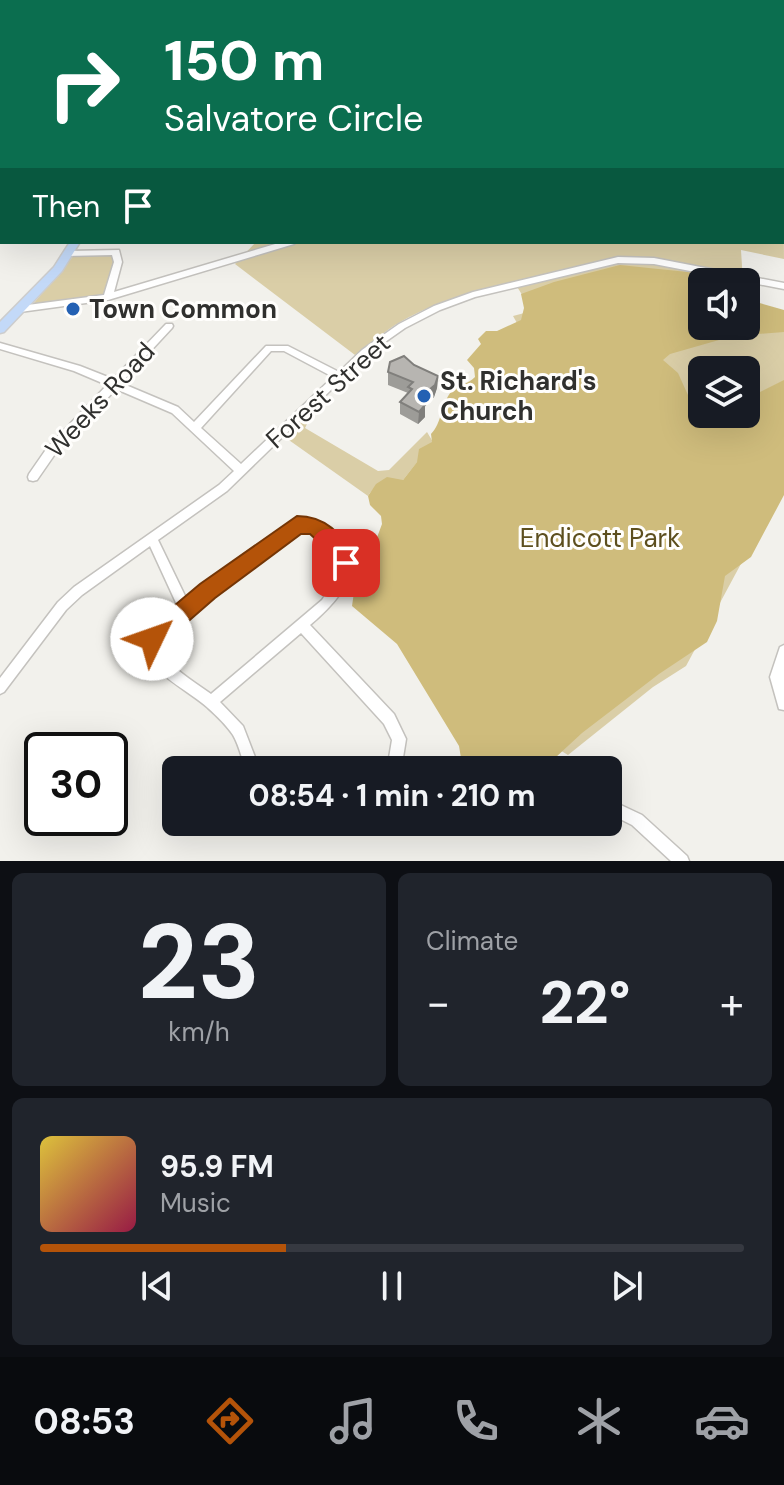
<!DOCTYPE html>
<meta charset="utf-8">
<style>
body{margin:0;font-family:"DM Sans",sans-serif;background:#20242c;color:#f1f3f6;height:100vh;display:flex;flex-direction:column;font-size:30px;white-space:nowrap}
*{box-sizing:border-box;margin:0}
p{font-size:26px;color:#9ea1a6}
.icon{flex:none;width:44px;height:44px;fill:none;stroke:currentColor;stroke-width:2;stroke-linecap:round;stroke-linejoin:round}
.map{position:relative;height:861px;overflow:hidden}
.sheet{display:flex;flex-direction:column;gap:12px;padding:12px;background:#0d0f14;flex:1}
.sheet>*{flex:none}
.guide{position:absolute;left:0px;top:0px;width:784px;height:244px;box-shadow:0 8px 32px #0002;background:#0b6e4f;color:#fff;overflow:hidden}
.buttons{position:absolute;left:688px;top:268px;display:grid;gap:16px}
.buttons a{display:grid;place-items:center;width:72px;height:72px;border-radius:12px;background:#171b24;box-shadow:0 8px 32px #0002;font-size:40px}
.speed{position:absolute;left:24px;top:732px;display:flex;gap:16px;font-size:40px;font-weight:700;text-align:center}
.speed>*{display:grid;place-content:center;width:104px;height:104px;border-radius:50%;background:#171b24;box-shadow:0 8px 32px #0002;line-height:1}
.speed .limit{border:4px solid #111;border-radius:12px;background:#fff;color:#111}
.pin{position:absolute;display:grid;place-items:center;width:68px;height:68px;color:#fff;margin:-34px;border-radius:16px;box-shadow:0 4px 12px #0006}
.me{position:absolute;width:88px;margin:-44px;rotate:48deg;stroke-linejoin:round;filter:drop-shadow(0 0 6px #0008)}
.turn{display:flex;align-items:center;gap:28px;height:168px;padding:0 32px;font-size:36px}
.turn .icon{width:104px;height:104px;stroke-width:2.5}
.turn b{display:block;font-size:56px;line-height:68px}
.then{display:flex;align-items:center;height:76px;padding:0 32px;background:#0003;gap:16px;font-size:30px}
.big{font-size:60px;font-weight:700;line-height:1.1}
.sheet .widget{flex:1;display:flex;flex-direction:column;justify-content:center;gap:12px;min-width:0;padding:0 28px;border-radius:12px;background:#20242c}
.sheet .dial{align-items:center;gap:0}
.dial b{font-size:104px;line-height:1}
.song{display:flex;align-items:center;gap:24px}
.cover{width:96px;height:96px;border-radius:12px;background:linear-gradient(135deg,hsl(50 70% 55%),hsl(340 70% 35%))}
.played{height:8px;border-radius:4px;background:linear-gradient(90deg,#b45309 35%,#363941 35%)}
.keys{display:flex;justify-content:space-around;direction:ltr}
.heat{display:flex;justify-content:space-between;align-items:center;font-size:44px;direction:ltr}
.sheet .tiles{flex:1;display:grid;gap:12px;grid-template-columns:1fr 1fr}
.widget:last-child{grid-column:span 2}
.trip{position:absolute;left:162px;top:756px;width:460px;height:80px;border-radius:12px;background:#171b24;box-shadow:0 8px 32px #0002;font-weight:700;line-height:80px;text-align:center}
.dock{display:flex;height:128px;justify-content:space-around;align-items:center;background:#090b0e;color:#9ea1a6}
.dock .icon{width:56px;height:56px}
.dock .active{color:#b45309}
.dock b{font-size:36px;color:#f1f3f6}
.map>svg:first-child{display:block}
</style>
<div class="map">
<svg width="784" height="861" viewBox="0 0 784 861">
<rect width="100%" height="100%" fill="#f2f1ec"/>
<g fill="#dacea7" fill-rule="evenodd">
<path d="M 782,56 L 784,259 L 741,250 L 743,282 L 702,282 L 702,326 L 746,326 L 784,317 L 784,493 L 778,495 L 686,666 L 653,687 L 568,755 L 404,655 L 526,339 L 513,316 L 532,311 L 516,285 C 473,291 433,302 395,325 C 381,334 369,347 355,355 L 235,264 L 256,242 L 782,242 ZM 702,370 L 746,370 L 746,414 L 702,414 Z"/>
<path d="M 112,253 L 116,256 L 107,292 L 102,296 L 33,304 L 74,255 Z"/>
<path d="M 303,420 L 308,422 L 305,428 L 378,471 L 389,470 L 427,432 L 433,442 L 403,480 C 385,481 378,481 368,496 L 286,438 Z"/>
</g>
<path fill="#cfbc7c" d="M 620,265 L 697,273 L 714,282 L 702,282 L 702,326 L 746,326 L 746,299 L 784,310 L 784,332 L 733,336 L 670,354 L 663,360 L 678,373 L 692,404 L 702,409 L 702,414 L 720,417 L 724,414 L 746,414 L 746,399 L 784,380 L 784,495 L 751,557 L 725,576 L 717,621 L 707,642 L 659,674 L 582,733 L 542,770 L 463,770 L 459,746 L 397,644 L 352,606 L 359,558 L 372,551 L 382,524 L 381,516 L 370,505 L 368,496 L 376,484 L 387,477 L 403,480 L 417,462 L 419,449 L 432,442 L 431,434 C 442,423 441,404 451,392 C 457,385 469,384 475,377 L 474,368 L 467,360 L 481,344 L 478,339 L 486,331 L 497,331 L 521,320 L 524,308 L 521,294 L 554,282 Z"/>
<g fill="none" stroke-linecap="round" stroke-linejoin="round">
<g stroke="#c4c2be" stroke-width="3">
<g id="minor">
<path d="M 0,0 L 7,0 L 12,2 L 2,2 Z"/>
<path d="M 33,0 L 49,0 L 43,2 L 27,2 Z"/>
<path d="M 2,26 L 2,30 L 0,31 L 0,27 Z"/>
<rect x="0" y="159" width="2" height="5"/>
<path d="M 282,242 L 295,242 L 294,244 L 108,300 L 20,312 L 16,309 L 20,306 L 104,295 L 114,262 L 112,255 L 65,256 L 64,254 L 68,251 L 119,250 L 122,262 L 114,292 Z"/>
<path d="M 618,257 L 654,258 L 784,283 L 784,289 L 654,264 L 618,263 L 475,297 L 440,310 L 405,328 L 368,354 L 227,491 L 158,540 L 187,600 C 222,571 264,534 307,518 C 320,522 329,529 338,539 C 342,542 348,548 350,553 C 360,579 328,610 310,625 L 394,714 L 406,739 L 401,770 L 387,770 L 392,740 L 384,724 L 301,633 L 220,702 L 243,726 L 260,770 L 246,770 C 242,759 239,745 233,735 C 227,726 216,715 208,708 C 192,693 148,671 144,649 C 142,634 168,616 178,607 L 150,546 L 82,595 L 66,610 L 4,692 L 0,694 L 0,678 L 58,602 L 74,587 L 219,485 L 234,471 L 172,413 L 116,389 L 55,454 L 37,480 L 33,481 L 29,480 L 28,477 L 29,474 L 47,448 L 107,385 L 74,371 L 0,349 L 0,343 L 80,366 L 113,379 L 166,324 L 172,324 L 173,326 L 172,328 L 121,383 L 178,407 L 194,422 L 266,346 L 288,346 L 339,372 L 362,350 L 399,324 L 434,306 L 473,292 ZM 271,351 L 284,351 L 333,377 L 241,464 L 201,428 ZM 307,528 L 318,534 L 339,556 L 340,572 L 322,600 L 211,694 C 191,680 170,667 156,647 L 157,642 L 167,633 L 233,578 L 282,542 Z"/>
<path d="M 784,645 C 784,667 784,688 784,710 L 779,709 L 770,677 L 780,647 Z"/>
<path d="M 608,799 L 642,815 L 687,856 L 689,861 L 671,861 L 632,825 L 608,813 Z"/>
<path d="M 278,822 L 336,822 L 334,827 C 314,835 300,834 280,827 Z"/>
</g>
</g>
<g stroke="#cdcdcd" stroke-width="3">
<g id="major">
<path d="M 97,0 L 119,0 L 116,2 L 94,2 Z"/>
<path d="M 129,0 L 163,0 L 160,2 L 132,2 Z"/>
<path d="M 191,0 L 584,0 L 589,2 L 197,2 Z"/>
<rect x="782" y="2" width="2" height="4"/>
<path d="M 70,242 L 80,242 L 62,271 L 4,332 L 0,333 L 0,322 L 54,267 Z"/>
</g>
</g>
<g stroke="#cdcdcd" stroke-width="3">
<g id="highway">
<rect x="782" y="37" width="2" height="4"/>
<path d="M 2,55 L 2,61 L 0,62 L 0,56 Z"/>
<rect x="0" y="67" width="2" height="6"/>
<rect x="0" y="82" width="2" height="6"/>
</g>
</g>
<use href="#minor" fill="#fff" fill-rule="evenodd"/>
<use href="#major" fill="#c3d9f8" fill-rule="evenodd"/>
<use href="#highway" fill="#9bc0f3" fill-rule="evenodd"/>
<g stroke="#cdcdcd" stroke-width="9" stroke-linecap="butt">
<path id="major-bridge" d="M 160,0 L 194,0"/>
</g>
<use href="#major-bridge" stroke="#c3d9f8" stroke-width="7"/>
</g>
<path fill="#9d9c98" d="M 414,365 L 438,376 L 437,388 L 434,397 L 425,405 L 425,417 L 418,424 L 400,414 L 400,402 L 408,393 L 388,385 L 388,372 Z"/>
<path fill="#807f7c" d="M 438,376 L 437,388 L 434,397 L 425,405 L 425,417 L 418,424 L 419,412 L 417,400 Z"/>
<path fill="#b7b5b1" stroke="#807f7c" stroke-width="2" d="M 404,356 L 414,365 L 438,376 L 435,385 L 417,400 L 425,405 L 419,412 L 400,402 L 412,389 L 408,387 L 413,382 L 388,372 L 390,362 Z"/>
<path fill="#b45309" stroke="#753606" stroke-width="2" d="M 297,516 C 327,516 345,536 357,563 L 354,569 L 346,572 L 339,569 L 333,555 L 310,534 L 301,534 L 215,598 L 160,646 L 152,649 L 144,646 L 141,639 L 144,631 L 200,584 Z"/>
<g fill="#2461b3" stroke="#fffefc" stroke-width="3">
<circle cx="73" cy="309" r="8"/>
<circle cx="424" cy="396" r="8"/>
</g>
<g text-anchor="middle" stroke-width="6" stroke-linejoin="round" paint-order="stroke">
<g font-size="26" font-weight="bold" fill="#30302e" stroke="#fffefc" text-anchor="start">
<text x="89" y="318">Town Common</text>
<text x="440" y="390">St. Richard's<tspan x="440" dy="30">Church</tspan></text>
</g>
<g font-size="26" fill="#30302e" stroke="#fffefc">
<text transform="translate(328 391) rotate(-42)" y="9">Forest Street</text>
<text transform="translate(100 400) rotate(-47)" y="9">Weeks Road</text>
</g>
<g font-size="26" fill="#5d4f1e" stroke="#fffefc">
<text x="600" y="547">Endicott Park</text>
</g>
</g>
</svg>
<div class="buttons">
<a><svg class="icon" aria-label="sound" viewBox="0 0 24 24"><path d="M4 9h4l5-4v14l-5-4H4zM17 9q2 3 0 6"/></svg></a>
<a><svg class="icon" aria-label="layers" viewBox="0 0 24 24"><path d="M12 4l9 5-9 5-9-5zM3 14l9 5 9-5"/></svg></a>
</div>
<div class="speed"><div class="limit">30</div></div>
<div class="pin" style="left:346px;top:563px;background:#d93025"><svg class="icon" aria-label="arrive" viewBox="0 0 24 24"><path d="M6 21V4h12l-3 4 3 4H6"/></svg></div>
<svg class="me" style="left:152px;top:639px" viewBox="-20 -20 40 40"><circle r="19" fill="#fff"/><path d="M0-13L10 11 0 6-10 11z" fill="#b45309"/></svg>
<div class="trip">08:54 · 1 min · 210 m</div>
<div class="guide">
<div class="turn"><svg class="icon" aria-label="right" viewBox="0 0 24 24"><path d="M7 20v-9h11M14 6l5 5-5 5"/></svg><div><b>150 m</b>Salvatore Circle</div></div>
<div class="then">Then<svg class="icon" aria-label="arrive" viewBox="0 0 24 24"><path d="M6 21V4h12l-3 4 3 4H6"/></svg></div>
</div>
</div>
<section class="sheet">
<div class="tiles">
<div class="widget dial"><b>23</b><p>km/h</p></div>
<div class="widget"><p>Climate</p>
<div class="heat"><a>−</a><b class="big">22°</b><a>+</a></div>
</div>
<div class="widget">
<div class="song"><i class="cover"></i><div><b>95.9 FM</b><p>Music</p></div></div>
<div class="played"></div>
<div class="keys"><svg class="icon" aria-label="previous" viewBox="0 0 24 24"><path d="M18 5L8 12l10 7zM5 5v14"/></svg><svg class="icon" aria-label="pause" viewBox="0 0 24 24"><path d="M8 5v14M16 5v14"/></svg><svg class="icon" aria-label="next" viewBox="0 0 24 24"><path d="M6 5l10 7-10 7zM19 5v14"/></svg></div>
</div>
</div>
</section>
<nav class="dock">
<b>08:53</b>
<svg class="icon active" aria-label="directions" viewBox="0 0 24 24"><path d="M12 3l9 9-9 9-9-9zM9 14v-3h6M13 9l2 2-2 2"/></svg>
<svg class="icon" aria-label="music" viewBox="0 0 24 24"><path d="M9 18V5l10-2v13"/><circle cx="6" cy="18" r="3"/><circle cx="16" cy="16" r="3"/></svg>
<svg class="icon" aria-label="phone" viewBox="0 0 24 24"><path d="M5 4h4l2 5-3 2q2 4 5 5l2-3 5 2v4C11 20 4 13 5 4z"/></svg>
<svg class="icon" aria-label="climate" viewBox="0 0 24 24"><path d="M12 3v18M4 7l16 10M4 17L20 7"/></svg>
<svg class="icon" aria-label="car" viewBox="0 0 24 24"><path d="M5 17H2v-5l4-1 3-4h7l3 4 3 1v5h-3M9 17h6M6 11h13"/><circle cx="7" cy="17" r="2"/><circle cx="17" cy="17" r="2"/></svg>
</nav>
